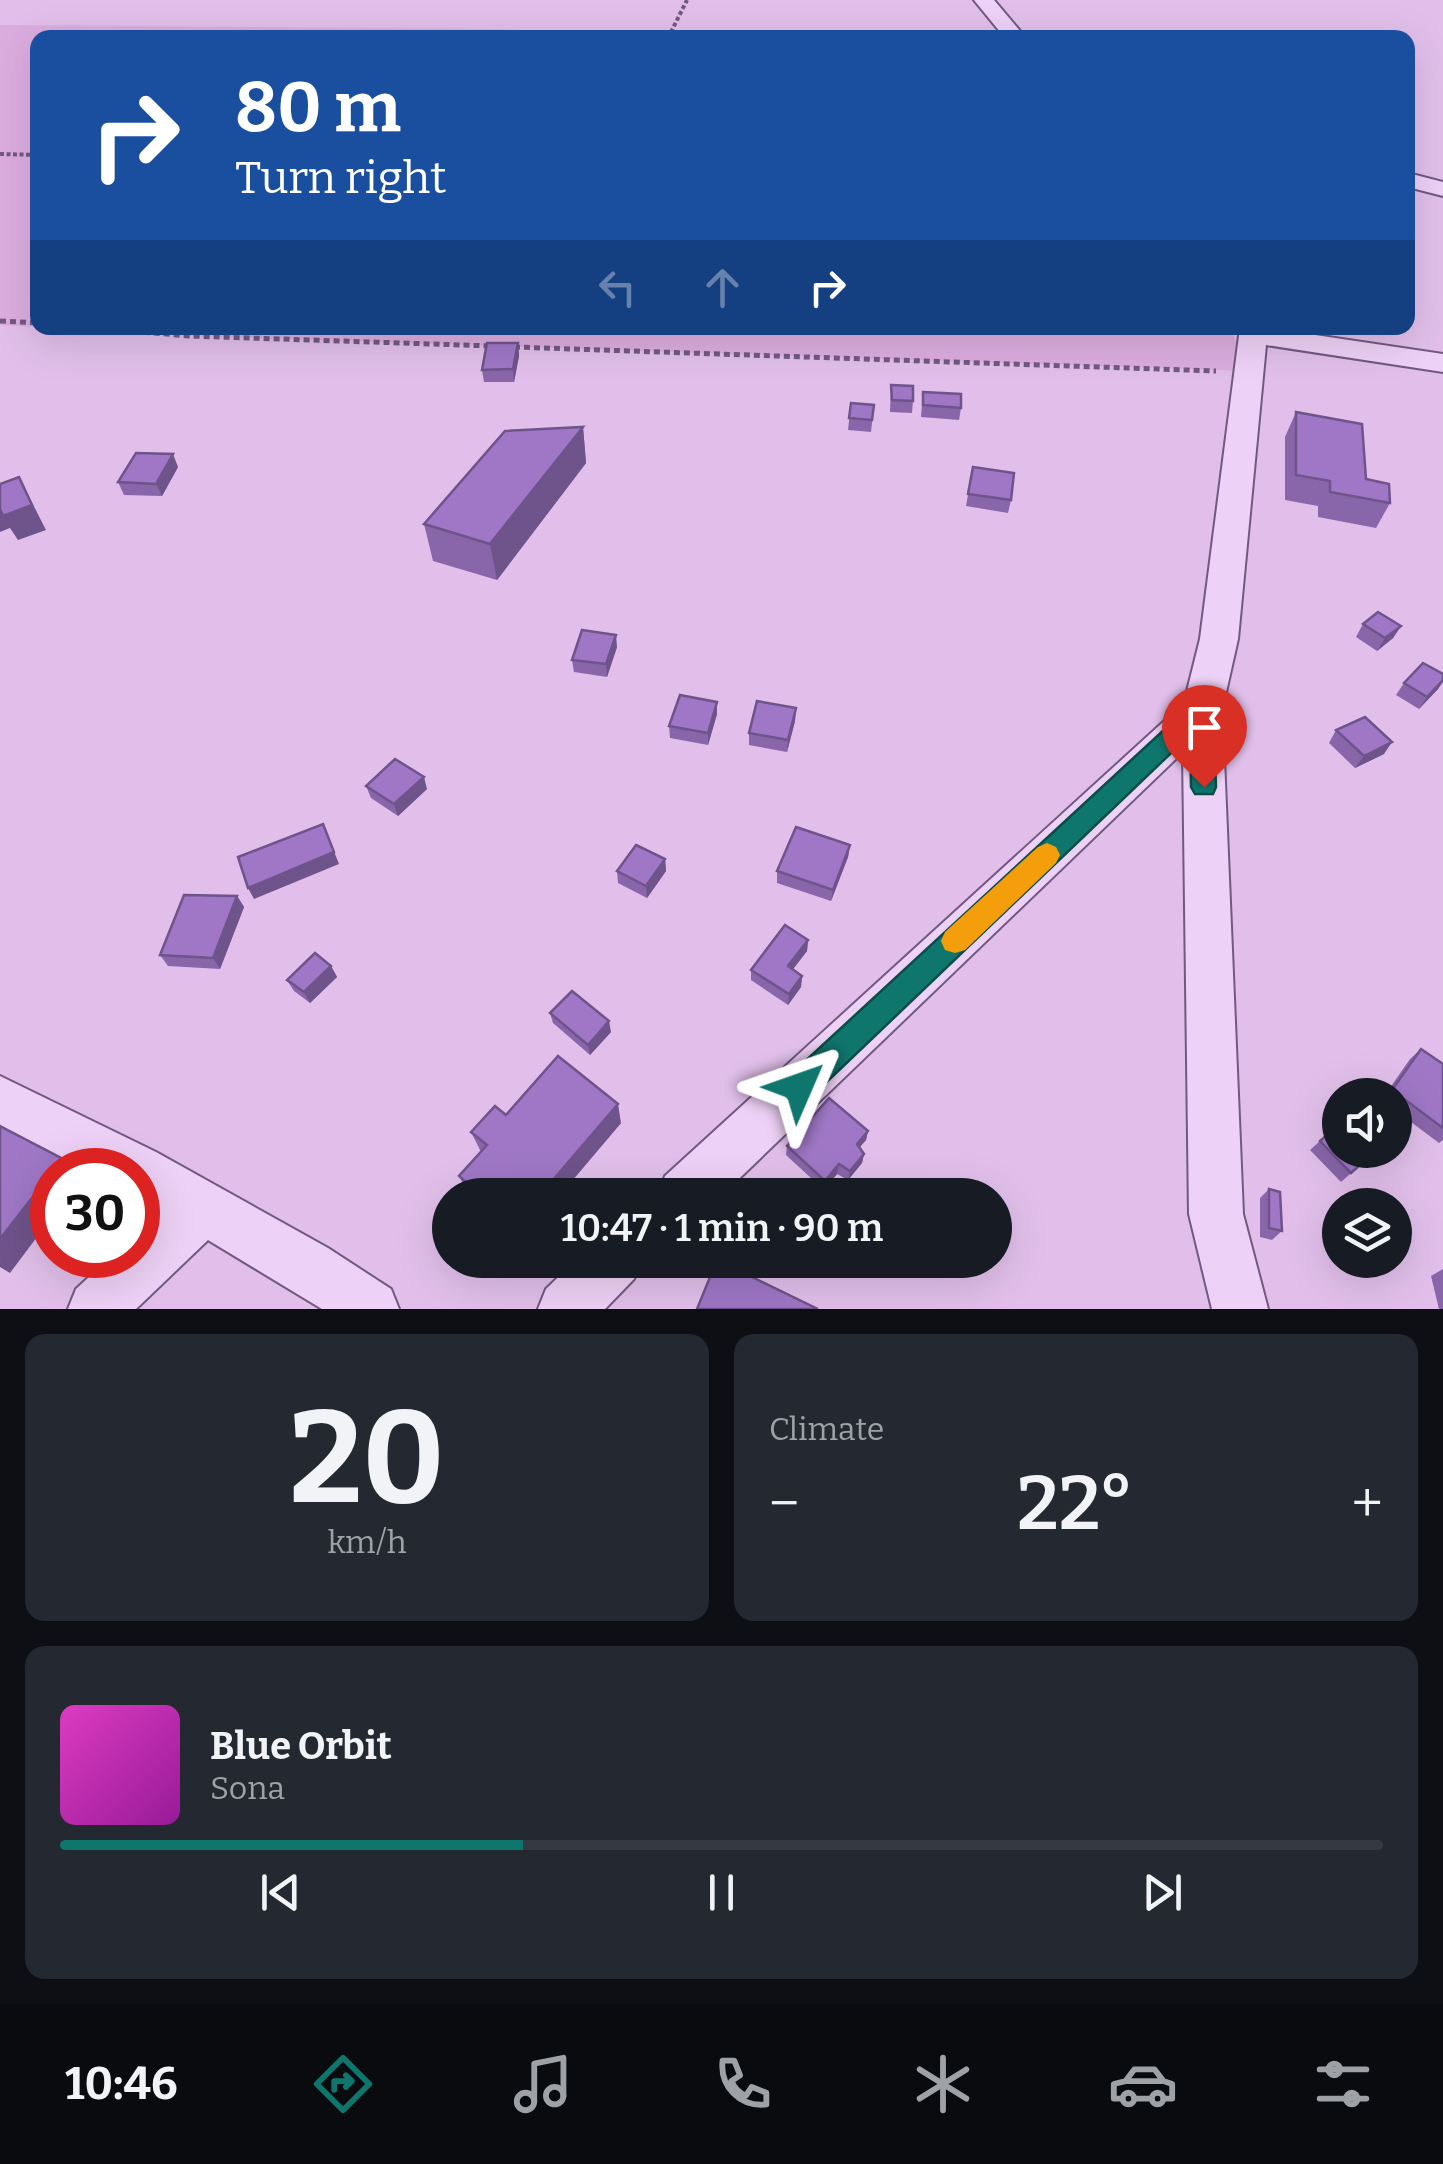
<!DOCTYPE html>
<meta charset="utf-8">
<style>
body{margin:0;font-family:Bitter,serif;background:#242831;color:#f1f3f6;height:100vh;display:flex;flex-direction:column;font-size:38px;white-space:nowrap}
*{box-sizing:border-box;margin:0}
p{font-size:32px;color:#9ea1a6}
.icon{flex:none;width:55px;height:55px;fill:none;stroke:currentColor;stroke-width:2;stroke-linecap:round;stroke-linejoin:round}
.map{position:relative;height:1309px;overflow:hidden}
.sheet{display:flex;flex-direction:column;gap:25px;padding:25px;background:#0d0f14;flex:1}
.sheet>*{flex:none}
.top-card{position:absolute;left:30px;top:30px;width:1385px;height:305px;border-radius:20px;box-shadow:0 10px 40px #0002;background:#1a4fa0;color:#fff;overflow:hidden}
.buttons{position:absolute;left:1322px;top:1078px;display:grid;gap:20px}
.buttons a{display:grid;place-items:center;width:90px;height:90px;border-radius:50%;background:#171b24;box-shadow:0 10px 40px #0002;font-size:50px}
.speed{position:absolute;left:30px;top:1148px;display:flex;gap:20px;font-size:50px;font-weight:700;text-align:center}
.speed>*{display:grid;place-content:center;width:130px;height:130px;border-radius:50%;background:#171b24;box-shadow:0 10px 40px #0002;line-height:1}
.speed .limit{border:15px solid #d22;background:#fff;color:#111}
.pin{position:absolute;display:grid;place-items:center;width:85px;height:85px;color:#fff;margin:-102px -42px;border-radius:50% 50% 50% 0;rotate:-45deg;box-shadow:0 0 10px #0007}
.pin .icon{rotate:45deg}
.me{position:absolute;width:110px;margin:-55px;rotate:47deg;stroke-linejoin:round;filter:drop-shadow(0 0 8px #0008)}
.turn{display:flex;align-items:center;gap:35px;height:210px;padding:0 40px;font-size:45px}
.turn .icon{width:130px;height:130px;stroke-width:2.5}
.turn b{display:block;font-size:70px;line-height:85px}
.lanes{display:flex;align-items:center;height:95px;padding:0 40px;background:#0003;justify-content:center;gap:50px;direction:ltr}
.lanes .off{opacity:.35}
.big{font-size:75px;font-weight:600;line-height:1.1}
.sheet .card{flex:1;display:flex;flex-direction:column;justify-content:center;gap:15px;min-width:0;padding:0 35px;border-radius:20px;background:#242831}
.sheet .dial{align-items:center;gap:0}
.dial b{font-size:130px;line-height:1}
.song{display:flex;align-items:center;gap:30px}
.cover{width:120px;height:120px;border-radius:15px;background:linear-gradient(135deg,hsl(310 70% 55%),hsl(300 70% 35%))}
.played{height:10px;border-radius:5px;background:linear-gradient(90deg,#0f766e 35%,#363941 35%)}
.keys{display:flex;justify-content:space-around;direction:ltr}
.heat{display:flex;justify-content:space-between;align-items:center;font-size:55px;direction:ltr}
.sheet .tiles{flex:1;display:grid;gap:25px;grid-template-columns:1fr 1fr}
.card:last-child{grid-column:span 2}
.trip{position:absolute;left:432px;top:1178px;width:580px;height:100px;border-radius:50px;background:#171b24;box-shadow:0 10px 40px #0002;font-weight:600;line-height:100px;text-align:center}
.tab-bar{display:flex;height:160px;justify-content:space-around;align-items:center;background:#090b0e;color:#9ea1a6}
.tab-bar .icon{width:70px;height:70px}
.tab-bar .current{color:#0f766e}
.tab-bar b{font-size:45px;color:#f1f3f6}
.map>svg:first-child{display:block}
</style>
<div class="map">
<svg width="1443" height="1309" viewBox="0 0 1443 1309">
<rect width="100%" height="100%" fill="#e1bfea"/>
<g fill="#dbaddf">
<path d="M 0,25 L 490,29 L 765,37 L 38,38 L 37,327 L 0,325 Z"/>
<path d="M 40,328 L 1230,328 L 1248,371 L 189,336 Z"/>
</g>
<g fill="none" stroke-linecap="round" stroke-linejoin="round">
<g stroke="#725982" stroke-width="4">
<g id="street">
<path d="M 974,0 L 994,0 L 1026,38 L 1005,38 Z"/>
<path d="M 1408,173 L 1443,182 L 1443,196 L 1408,187 Z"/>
<path d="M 1240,328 L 1268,328 L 1443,354 L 1443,372 L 1266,345 L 1238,639 L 1222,710 L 1243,1214 L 1268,1309 L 1212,1309 L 1189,1214 L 1183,752 L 722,1195 L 658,1195 L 665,1176 L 1184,703 L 1200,639 Z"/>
<path d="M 0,1076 L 156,1152 L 328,1248 L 391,1289 L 399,1309 L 322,1309 L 208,1240 L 136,1309 L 68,1309 L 76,1289 L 113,1255 L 138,1255 L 138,1232 L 160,1212 L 138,1199 L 138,1170 L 83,1170 L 0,1128 Z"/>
<path d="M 576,1260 L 642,1260 L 634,1279 L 605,1309 L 538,1309 L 546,1289 Z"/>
</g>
</g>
<g stroke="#725982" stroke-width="4" stroke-dasharray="4 2.5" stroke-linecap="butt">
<path d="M 668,38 L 687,0"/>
<path d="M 0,154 L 38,155"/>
</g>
<g stroke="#725982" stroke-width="5" stroke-dasharray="6 4" stroke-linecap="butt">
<path d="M 0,321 L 38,323"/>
<path d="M 94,328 L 189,336 L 492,346"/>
<path d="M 514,347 L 1216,371"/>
</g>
<use href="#street" fill="#eed1f6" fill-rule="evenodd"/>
</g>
<g fill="#8966aa">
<path d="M 518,343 L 519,356 L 514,382 L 484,382 L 482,370 Z"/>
<path d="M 891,385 L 913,401 L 912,413 L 890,412 Z"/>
<path d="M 923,392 L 961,408 L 959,420 L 921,417 Z"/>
<path d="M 851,403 L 874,405 L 871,432 L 848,430 Z"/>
<path d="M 1296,412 L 1390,503 L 1376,528 L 1318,517 L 1318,506 L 1285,500 L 1285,437 Z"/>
<path d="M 583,427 L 586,463 L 497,580 L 433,561 L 424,524 Z"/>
<path d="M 178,467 L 162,496 L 124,495 L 118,482 Z"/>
<path d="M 973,467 L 1011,500 L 1008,513 L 966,506 Z"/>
<path d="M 1363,624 L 1401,626 L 1393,638 L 1377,651 L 1356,637 Z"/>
<path d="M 617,647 L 607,677 L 574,672 L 572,660 Z"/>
<path d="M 1443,674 L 1443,682 L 1438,689 L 1419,709 L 1396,695 L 1404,683 Z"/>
<path d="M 717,702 L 717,714 L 708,745 L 670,738 L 669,726 Z"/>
<path d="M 796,708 L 795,721 L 787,752 L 749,745 L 749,733 Z"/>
<path d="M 1336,730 L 1384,754 L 1355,768 L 1329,743 Z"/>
<path d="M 366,786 L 427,789 L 398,816 L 371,798 Z"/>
<path d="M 850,845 L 848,857 L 831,901 L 777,883 L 777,871 Z"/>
<path d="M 665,859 L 666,871 L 647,898 L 618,883 L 617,871 Z"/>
<path d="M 237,896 L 244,907 L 220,969 L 168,966 L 160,955 Z"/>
<path d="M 808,940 L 807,951 L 793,969 L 802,976 L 801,987 L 788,1005 L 751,980 L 751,970 Z"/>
<path d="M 331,966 L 337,977 L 310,1003 L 294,991 L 287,980 Z"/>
<path d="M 550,1013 L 611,1032 L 590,1055 L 553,1023 Z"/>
<path d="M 1421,1049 L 1443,1064 L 1443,1140 L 1439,1143 L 1395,1110 L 1395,1095 L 1385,1095 L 1410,1059 Z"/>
<path d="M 506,1115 L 621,1123 L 560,1195 L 469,1195 L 459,1176 L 481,1152 L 471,1132 Z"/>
<path d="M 868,1131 L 866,1140 L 859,1148 L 864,1154 L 862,1163 L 848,1180 L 837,1174 L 824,1190 L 786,1155 L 787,1146 Z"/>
<path d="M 1320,1141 L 1377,1150 L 1341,1182 L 1310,1150 Z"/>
<path d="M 1269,1189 L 1282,1231 L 1272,1240 L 1260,1237 L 1260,1198 Z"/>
<path d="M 1443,1269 L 1443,1309 L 1439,1309 L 1431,1276 Z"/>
</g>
<g fill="#6f538b">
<path d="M 518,343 L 519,356 L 514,382 L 513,369 Z"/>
<path d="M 583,427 L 586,463 L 497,580 L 490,544 Z"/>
<path d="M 173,454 L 178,467 L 162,496 L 156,484 Z"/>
<path d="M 19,477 L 46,530 L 18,540 L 10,528 L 0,532 L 0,508 Z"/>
<path d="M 1401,626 L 1393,638 L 1377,651 L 1385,638 Z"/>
<path d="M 616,635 L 617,647 L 607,677 L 606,664 Z"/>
<path d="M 1443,680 L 1438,689 L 1419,709 L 1427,697 Z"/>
<path d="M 717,702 L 717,714 L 708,745 L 708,733 Z"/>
<path d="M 796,708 L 795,721 L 787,752 L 788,740 Z"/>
<path d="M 1392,742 L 1384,754 L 1355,768 L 1364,756 Z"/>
<path d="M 424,777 L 427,789 L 398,816 L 394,804 Z"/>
<path d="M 323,824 L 339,864 L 254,899 L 248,888 Z"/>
<path d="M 850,845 L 848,857 L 831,901 L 833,890 Z"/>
<path d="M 665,859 L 666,871 L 647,898 L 646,886 Z"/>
<path d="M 237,896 L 244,907 L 220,969 L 213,958 Z"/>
<path d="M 808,940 L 807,951 L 787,977 L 788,966 Z"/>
<path d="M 331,966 L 337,977 L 310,1003 L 304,992 Z"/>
<path d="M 802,976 L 801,987 L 788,1005 L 789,994 Z"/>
<path d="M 609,1021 L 611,1032 L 590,1055 L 588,1045 Z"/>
<path d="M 618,1104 L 621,1123 L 560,1195 L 540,1195 Z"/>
<path d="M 868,1131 L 866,1140 L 854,1154 L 857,1144 Z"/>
<path d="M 864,1154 L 862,1163 L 848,1180 L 850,1171 Z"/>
<path d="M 63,1159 L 76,1170 L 54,1170 Z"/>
<path d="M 839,1164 L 837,1174 L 824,1190 L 825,1181 Z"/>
<path d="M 52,1172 L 52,1217 L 10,1273 L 0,1267 L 0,1239 Z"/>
</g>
<g fill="#9f77c6" stroke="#6f538b" stroke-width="2.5">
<path d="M 487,343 L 518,343 L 513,369 L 482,370 Z"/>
<path d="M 891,385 L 913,386 L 913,401 L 892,400 Z"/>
<path d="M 923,392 L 961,394 L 961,408 L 923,405 Z"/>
<path d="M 851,403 L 874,405 L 872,420 L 849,418 Z"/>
<path d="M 1296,412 L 1362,424 L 1366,479 L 1389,484 L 1390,503 L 1330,492 L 1330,481 L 1296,475 Z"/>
<path d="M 583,427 L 490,544 L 424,524 L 505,431 Z"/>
<path d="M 136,453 L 173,454 L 156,484 L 118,482 Z"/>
<path d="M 973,467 L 1014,473 L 1011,500 L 968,494 Z"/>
<path d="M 19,477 L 32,505 L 3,516 L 0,509 L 0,484 Z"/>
<path d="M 1378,612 L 1401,626 L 1385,638 L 1363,624 Z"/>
<path d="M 582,630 L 616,635 L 606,664 L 572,660 Z"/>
<path d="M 1423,663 L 1443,674 L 1443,680 L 1427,697 L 1404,683 Z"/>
<path d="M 680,695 L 717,702 L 708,733 L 669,726 Z"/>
<path d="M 757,701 L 796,708 L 788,740 L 749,733 Z"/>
<path d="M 1365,717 L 1392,742 L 1364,756 L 1336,730 Z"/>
<path d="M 395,759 L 424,777 L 394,804 L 366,786 Z"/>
<path d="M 323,824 L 334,852 L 248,888 L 238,857 Z"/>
<path d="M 796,827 L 850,845 L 833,890 L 777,871 Z"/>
<path d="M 636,845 L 665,859 L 646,886 L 617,871 Z"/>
<path d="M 184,895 L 237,896 L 213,958 L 160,955 Z"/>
<path d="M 785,925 L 808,940 L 788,966 L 802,976 L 789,994 L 751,970 Z"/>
<path d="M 315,953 L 331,966 L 304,992 L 287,980 Z"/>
<path d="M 572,991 L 609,1021 L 588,1045 L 550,1013 Z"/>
<path d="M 1421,1049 L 1443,1064 L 1443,1128 L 1392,1090 Z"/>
<path d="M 558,1056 L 618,1104 L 540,1195 L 481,1195 L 459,1176 L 487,1145 L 471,1132 L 495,1106 L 506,1115 Z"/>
<path d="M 829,1098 L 868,1131 L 857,1144 L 864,1154 L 850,1171 L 839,1164 L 825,1181 L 787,1146 Z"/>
<path d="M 1340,1123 L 1340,1150 L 1377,1150 L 1351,1173 L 1320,1141 Z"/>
<path d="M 0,1126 L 63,1159 L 54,1170 L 52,1170 L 52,1172 L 0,1239 Z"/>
<path d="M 1269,1189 L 1280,1192 L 1282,1231 L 1269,1228 Z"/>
<path d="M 717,1260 L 818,1309 L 697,1309 Z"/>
</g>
<path fill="#0f766e" stroke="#0a4d48" stroke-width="2.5" d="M 1202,700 L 1210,703 L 1213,710 L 1216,787 L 1213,794 L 1195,794 L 1191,787 L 1190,735 L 810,1098 L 799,1102 L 788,1098 L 784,1087 L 788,1077 L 1193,703 Z"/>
<path fill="#f59e0b" d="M 1047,843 L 1056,847 L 1060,855 L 1056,863 L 965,950 L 955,953 L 945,950 L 941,941 L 945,932 L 1038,847 Z"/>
</svg>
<div class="buttons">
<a><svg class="icon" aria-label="sound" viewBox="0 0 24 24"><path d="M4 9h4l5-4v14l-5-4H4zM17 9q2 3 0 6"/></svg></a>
<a><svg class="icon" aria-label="layers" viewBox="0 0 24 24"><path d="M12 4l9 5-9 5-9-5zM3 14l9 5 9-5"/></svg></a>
</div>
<div class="speed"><div class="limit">30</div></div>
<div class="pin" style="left:1204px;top:787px;background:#d93025"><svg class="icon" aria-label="arrive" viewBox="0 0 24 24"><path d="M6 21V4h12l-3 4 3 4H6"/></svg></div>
<svg class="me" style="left:799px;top:1087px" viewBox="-20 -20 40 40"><path d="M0-17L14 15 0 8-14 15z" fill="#0f766e" stroke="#fff" stroke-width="4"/></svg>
<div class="trip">10:47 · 1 min · 90 m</div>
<div class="top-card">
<div class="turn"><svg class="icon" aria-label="right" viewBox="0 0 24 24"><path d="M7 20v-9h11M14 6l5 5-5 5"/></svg><div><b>80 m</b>Turn right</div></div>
<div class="lanes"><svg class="icon off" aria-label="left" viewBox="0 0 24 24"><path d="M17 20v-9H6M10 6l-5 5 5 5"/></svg><svg class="icon off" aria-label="ahead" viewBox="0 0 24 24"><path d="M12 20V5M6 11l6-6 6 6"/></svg><svg class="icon" aria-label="right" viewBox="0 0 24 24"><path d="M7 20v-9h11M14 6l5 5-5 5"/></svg></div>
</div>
</div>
<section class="sheet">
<div class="tiles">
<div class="card dial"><b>20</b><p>km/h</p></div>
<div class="card"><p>Climate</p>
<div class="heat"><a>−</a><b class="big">22°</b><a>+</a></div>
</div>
<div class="card">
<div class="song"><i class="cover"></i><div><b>Blue Orbit</b><p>Sona</p></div></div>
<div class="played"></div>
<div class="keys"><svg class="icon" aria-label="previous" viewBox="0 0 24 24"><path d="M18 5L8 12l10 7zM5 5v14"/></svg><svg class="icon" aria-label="pause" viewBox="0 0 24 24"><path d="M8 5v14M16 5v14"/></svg><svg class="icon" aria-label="next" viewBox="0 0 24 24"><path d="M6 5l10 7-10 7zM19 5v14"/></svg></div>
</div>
</div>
</section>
<nav class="tab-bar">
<b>10:46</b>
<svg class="icon current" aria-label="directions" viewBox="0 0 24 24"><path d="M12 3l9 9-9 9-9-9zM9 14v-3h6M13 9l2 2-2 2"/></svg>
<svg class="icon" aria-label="music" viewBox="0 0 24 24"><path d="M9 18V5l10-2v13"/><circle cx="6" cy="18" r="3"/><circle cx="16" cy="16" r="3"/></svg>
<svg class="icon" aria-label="phone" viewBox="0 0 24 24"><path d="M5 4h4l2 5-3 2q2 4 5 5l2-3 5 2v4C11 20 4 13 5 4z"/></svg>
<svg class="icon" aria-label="climate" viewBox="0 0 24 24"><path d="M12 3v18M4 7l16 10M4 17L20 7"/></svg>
<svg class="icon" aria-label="car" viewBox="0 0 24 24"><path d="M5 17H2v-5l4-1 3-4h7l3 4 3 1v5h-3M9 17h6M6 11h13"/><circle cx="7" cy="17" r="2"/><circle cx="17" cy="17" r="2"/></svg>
<svg class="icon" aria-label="filters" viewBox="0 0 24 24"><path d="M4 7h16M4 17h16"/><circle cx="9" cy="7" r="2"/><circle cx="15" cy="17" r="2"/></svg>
</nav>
